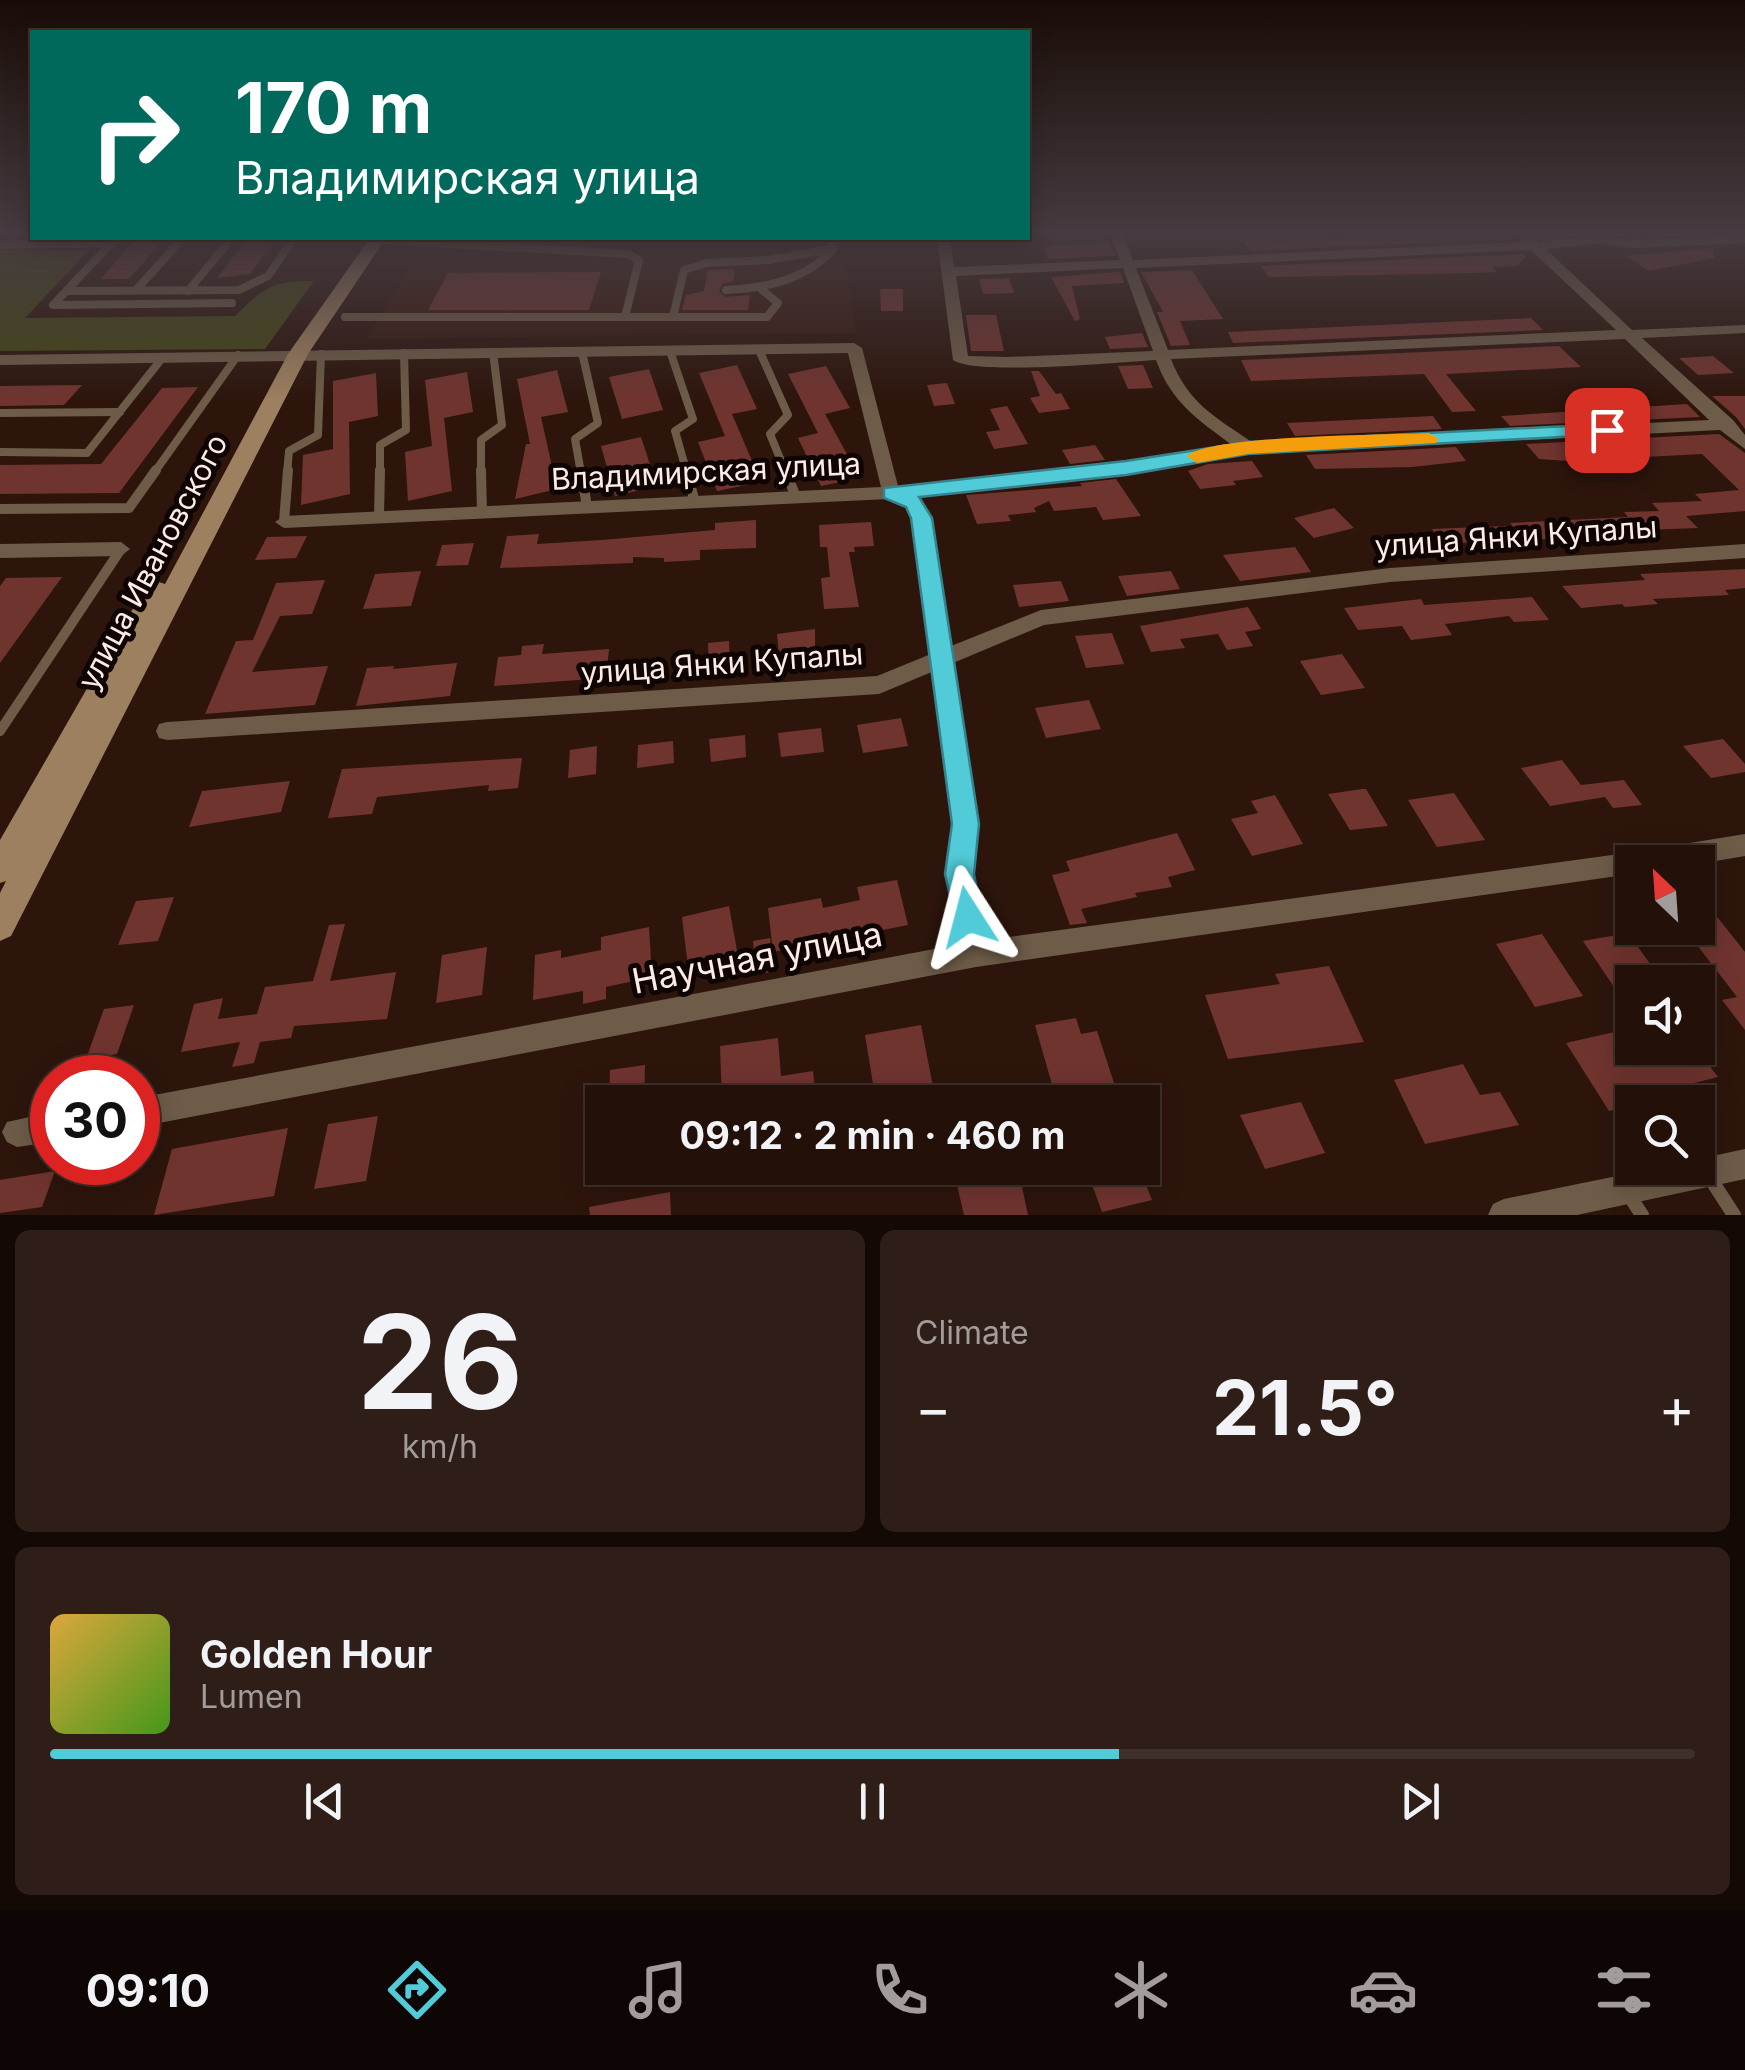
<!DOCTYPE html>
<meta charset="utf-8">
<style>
body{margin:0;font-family:Inter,sans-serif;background:#2e1e17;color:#f1f3f6;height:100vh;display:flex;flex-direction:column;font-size:38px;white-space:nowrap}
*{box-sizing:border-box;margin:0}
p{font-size:32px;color:#a29d9c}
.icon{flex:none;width:55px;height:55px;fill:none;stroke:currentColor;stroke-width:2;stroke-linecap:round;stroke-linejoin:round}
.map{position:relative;height:1215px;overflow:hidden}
.panel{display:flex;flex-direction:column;gap:15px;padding:15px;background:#130905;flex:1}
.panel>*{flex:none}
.guide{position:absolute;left:30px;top:30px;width:1000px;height:210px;border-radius:0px;box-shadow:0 5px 25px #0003,0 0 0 2px #3f302a;background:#00695c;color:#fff;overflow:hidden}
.needle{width:65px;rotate:335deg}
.controls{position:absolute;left:1615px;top:845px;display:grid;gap:20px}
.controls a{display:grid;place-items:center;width:100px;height:100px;border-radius:0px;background:#221009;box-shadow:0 5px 25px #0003,0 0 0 2px #3f302a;font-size:50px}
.speed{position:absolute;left:30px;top:1055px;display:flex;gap:20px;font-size:50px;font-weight:700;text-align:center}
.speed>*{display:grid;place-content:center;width:130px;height:130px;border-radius:50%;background:#221009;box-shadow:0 5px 25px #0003,0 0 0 2px #3f302a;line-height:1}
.speed .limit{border:15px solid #d22;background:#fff;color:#111}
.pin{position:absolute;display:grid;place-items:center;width:85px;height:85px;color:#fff;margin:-42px;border-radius:20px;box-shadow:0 5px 15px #0006}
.me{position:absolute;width:110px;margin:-55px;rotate:351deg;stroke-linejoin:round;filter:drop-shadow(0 0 8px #0008)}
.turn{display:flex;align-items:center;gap:35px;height:210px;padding:0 40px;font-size:45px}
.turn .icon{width:130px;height:130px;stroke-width:2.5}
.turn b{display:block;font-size:70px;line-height:85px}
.big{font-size:75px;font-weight:700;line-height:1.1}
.panel .card{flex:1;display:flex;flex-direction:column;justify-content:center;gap:15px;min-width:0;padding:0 35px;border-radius:15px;background:#2e1e17}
.panel .dial{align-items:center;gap:0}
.dial b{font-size:130px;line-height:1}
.song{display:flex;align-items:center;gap:30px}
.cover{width:120px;height:120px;border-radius:15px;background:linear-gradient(135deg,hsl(40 70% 55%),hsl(100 70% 35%))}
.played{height:10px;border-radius:5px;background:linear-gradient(90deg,#52cbd9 65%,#3f302a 65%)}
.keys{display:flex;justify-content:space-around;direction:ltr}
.heat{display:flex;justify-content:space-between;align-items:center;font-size:55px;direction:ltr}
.panel .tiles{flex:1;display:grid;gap:15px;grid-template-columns:1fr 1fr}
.card:last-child{grid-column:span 2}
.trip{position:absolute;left:585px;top:1085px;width:575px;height:100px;border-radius:0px;background:#221009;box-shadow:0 5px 25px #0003,0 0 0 2px #3f302a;font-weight:700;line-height:100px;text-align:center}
.tabs{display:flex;height:160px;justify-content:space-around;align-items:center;background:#0e0604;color:#a29d9c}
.tabs .icon{width:70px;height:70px}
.tabs .on{color:#52cbd9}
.tabs b{font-size:45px;color:#f1f3f6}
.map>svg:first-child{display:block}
</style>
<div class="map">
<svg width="1745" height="1215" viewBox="0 0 1745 1215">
<rect width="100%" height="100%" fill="#2d150c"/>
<path fill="#37190d" d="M 428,238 L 854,238 L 843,244 L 856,333 L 366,339 Z"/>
<path fill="#444717" d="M 90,249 L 25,318 L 235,316 C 263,288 273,280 314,281 L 265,349 L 0,351 L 0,250 Z"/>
<g fill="#70342f">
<path d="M 1419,232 L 1500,232 L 1507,239 L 1250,251 L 1244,242 L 1423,236 Z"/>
<path d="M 165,238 L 129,279 L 101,279 L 135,239 Z"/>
<path d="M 248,238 L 277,238 L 250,274 L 217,278 Z"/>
<path d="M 1109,242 L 1115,256 L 1048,259 L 1043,247 Z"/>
<path d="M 1713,248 L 1714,258 L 1649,271 L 1626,256 Z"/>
<path d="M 1523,254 L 1526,257 L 1517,266 L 1493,267 L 1497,272 L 1476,273 L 1269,277 L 1261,266 Z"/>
<path d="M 735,269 L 733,282 L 723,283 L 719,292 L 726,297 L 750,295 L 748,310 L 682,310 L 686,295 L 704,291 L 708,270 Z"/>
<path d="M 1192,270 L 1223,319 L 1180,321 L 1190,345 L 1171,346 L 1157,312 L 1163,312 L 1141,272 Z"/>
<path d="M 601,272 L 589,310 L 428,310 L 448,273 Z"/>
<path d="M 1120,272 L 1124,283 L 1072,286 L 1080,319 L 1075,321 L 1051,277 Z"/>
<path d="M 1009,278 L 1014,293 L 983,294 L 979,279 Z"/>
<path d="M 880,289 L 903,289 L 903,311 L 881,311 Z"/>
<path d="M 966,315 L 996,315 L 1004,351 L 971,351 Z"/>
<path d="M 1531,318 L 1543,330 L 1233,343 L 1228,332 Z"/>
<path d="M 1142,333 L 1148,347 L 1110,349 L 1105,337 Z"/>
<path d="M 1559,346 L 1581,367 L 1446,374 L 1476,411 L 1452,412 L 1424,374 L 1251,381 L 1241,360 Z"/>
<path d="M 1713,356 L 1734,373 L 1698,375 L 1679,358 Z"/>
<path d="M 737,365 L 757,409 L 732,414 L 761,482 L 717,491 L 698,442 L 725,436 L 699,373 Z"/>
<path d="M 1143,365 L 1153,388 L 1128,389 L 1118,366 Z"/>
<path d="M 826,366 L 850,408 L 825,414 L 860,478 L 821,486 L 798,438 L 818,433 L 788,374 Z"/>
<path d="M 649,369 L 663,410 L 622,419 L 609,377 Z"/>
<path d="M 557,370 L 568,412 L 541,417 L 557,489 L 515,499 L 526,444 L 530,444 L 517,379 Z"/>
<path d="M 1031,371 L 1039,371 L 1056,394 L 1061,393 L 1070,409 L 1039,413 L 1030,398 L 1040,396 Z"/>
<path d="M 467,372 L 473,412 L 444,418 L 452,491 L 408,501 L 405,452 L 432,446 L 425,380 Z"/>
<path d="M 376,373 L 378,416 L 349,422 L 350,494 L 301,505 L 303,455 L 333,449 L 333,381 Z"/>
<path d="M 947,383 L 955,404 L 934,406 L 927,385 Z"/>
<path d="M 82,385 L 64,405 L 0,406 L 0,386 Z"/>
<path d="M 198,387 L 119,493 L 0,494 L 0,465 L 101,464 L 162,388 Z"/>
<path d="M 1712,396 L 1745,396 L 1745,429 L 1736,417 Z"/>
<path d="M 1687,404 L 1700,417 L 1510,426 L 1501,416 Z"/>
<path d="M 1007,406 L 1028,444 L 994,449 L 986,432 L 1000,430 L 990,409 Z"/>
<path d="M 1433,416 L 1442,429 L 1295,436 L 1287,423 Z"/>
<path d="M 1719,434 L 1745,453 L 1745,511 L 1686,516 L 1698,528 L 1618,531 L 1622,535 L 1595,537 L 1525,540 L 1510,523 L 1628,517 L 1624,512 L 1659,511 L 1652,503 L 1702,501 L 1695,494 L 1739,490 L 1702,454 L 1568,461 L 1539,459 L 1526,444 Z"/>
<path d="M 641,437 L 657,486 L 615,496 L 601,446 Z"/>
<path d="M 1095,445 L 1105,460 L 1070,464 L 1062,450 Z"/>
<path d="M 1456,447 L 1466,461 L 1412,467 L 1315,469 L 1306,455 Z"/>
<path d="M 1252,461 L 1263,477 L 1233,481 L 1236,485 L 1200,489 L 1188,471 L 1208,464 Z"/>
<path d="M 1116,479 L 1141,516 L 1103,520 L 1096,507 L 1054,511 L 1049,501 L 1034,508 L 1036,512 L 1008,515 L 1011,521 L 977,524 L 966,495 L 1082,486 L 1080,483 Z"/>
<path d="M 1334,508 L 1354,528 L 1314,538 L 1294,518 Z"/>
<path d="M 756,520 L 756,548 L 700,550 L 700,560 L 664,562 L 664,558 L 633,557 L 633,563 L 500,568 L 507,536 L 539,534 L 537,544 L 602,540 L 715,530 L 715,523 Z"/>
<path d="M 871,522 L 874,546 L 854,547 L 855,552 L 849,552 L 859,607 L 824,609 L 821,578 L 830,577 L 827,547 L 820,547 L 819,525 Z"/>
<path d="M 1506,526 L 1507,540 L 1442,544 L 1432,529 Z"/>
<path d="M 307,536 L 296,558 L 255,560 L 267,537 Z"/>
<path d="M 474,543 L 468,565 L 436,566 L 442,545 Z"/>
<path d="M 1295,547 L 1311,572 L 1240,581 L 1223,555 Z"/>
<path d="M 1745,569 L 1745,588 L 1725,590 L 1729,595 L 1653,599 L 1658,604 L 1625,607 L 1622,604 L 1581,608 L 1562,586 L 1645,580 L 1640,574 Z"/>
<path d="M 421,571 L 411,606 L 363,609 L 375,574 Z"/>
<path d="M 1171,571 L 1180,589 L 1127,596 L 1118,576 Z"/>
<path d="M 62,577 L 0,663 L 0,586 L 6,578 Z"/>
<path d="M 325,580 L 312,614 L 280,616 L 252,672 L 328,666 L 315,705 L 205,714 L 236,641 L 253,640 L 276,583 Z"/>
<path d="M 1061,581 L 1069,601 L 1019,607 L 1013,585 Z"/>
<path d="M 1532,597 L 1549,620 L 1514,622 L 1509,616 L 1445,624 L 1452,635 L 1411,640 L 1402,626 L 1358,630 L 1344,608 L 1421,599 L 1424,605 Z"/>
<path d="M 1248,607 L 1261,629 L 1245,632 L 1253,646 L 1227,650 L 1218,634 L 1180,639 L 1185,648 L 1151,652 L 1140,626 Z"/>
<path d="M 815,629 L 815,661 L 780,665 L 777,634 Z"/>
<path d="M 1112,633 L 1124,664 L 1086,668 L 1075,636 Z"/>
<path d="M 729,641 L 730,669 L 709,672 L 708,643 Z"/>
<path d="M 544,644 L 542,654 L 609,649 L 606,678 L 494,686 L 498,657 L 521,655 L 522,646 Z"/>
<path d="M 1342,654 L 1365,688 L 1321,695 L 1300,661 Z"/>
<path d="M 457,663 L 450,696 L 356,706 L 367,668 L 394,666 L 393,669 Z"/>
<path d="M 1089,700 L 1101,729 L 1046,738 L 1035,708 Z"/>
<path d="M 901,718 L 908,746 L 863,753 L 857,725 Z"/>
<path d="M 821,728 L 824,752 L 781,757 L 778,733 Z"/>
<path d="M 745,735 L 746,757 L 711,762 L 709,739 Z"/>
<path d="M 1723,739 L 1745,764 L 1745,772 L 1711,778 L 1683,746 Z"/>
<path d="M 673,741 L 674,763 L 637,768 L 638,745 Z"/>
<path d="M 597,746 L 596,774 L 568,778 L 570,750 Z"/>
<path d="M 522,758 L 518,788 L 488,791 L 489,785 L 377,797 L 372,814 L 328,818 L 342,769 Z"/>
<path d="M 1562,760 L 1581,785 L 1624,780 L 1642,805 L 1613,808 L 1605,797 L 1550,806 L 1521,768 Z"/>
<path d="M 290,781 L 281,812 L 189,827 L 202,791 Z"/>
<path d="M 1362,789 L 1366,789 L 1388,826 L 1350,830 L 1328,794 Z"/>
<path d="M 1454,793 L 1485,840 L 1437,847 L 1408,800 Z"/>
<path d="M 1275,795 L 1303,844 L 1252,856 L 1231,819 L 1258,813 L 1251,801 Z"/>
<path d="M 1177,833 L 1195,870 L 1168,877 L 1172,887 L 1135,893 L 1137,897 L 1081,909 L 1087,923 L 1070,925 L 1052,875 L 1070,871 L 1066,861 Z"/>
<path d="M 897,880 L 908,925 L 773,952 L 768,908 L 821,898 L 823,908 L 860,900 L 857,887 Z"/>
<path d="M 174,897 L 158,941 L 118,945 L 136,901 Z"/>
<path d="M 729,906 L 738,956 L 718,961 L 719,968 L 689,975 L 682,917 Z"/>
<path d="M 1718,918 L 1745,952 L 1745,1030 L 1722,1000 L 1737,997 L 1684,928 L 1698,928 L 1698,922 Z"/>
<path d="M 345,924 L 330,981 L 396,972 L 387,1019 L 294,1026 L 291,1038 L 260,1042 L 254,1063 L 232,1067 L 240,1042 L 181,1052 L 194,1004 L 223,998 L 218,1019 L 257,1014 L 265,987 L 313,981 L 329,925 Z"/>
<path d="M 649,927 L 652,977 L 606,987 L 606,999 L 583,1004 L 583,991 L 533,1000 L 535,955 L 561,950 L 561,958 L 601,950 L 601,937 Z"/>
<path d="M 1628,933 L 1663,982 L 1632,982 L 1632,990 L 1618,993 L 1583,941 Z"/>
<path d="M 1542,934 L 1583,996 L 1535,1007 L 1496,944 Z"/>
<path d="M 770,938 L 774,971 L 756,975 L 753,941 Z"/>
<path d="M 487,947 L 482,995 L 436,1003 L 442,955 Z"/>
<path d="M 1329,966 L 1364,1042 L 1228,1059 L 1205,995 L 1280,984 L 1275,974 Z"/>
<path d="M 134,1005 L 117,1054 L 86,1059 L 104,1009 Z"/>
<path d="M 1076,1018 L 1081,1034 L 1097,1031 L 1117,1092 L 1057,1102 L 1035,1025 Z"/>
<path d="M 921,1025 L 934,1092 L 876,1102 L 865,1035 Z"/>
<path d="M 1632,1028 L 1632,1048 L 1696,1048 L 1718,1077 L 1654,1093 L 1661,1102 L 1632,1102 L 1632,1106 L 1609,1111 L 1566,1043 Z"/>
<path d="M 778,1038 L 781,1076 L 813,1071 L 816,1102 L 722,1102 L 720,1046 Z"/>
<path d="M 1463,1064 L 1480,1095 L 1500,1092 L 1519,1125 L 1425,1144 L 1394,1080 Z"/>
<path d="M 645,1065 L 644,1102 L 609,1102 L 610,1070 Z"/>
<path d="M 1301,1102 L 1325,1153 L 1265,1169 L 1240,1115 Z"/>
<path d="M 378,1116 L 366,1181 L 314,1189 L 328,1124 Z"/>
<path d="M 288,1128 L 274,1196 L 154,1215 L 172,1149 Z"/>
<path d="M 953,1168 L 1018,1168 L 1028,1215 L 964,1215 Z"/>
<path d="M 1086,1168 L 1139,1168 L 1152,1200 L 1102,1212 Z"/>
<path d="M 55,1171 L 42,1207 L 0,1213 L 0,1180 Z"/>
<path d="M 670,1192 L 671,1215 L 590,1215 L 589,1207 Z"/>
</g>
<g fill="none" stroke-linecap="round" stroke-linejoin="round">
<g stroke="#6e5c48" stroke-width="8">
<path d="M 116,238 L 53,305 L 232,303"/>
<path d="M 376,240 L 628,254 L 639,260 L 625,317"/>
<path d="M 0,245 L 111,243"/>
<path d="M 136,290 L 183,238"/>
<path d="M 726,290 C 766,288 806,280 833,249 L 830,238"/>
<path d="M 67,291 L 239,290 L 268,276 L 294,238"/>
<path d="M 188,291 L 232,238"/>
<path d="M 345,317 L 767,317 L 778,303 L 761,289"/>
<path d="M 673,317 L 684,270 L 706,263 L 768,260 L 833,249"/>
<path d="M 759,350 L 788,415 L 770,434 L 786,473"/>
<path d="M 670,351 L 693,419 L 675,431 L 687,473"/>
<path d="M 0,413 L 120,412"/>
<path d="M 0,452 L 87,453 L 163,357"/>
<path d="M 154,473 L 238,355"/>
<path d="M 287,473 L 289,451 L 318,435 L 321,354"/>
<path d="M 380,473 L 380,445 L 406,430 L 404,353"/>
<path d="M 481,473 L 481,440 L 502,425 L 493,352"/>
<path d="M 581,473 L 575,439 L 598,423 L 582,352"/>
</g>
<g stroke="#6e5c48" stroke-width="10">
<path d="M 481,470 L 482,512"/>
<path d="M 581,470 L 587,507"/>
<path d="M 686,470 L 695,502"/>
<path d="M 785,470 L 796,497"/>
<path d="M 0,509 L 129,508 L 156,470"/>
<path d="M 379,517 L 380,470"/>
<path d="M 284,522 L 288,470"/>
<path d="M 0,731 L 121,549"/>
</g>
<g stroke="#6e5c48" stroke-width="14">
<path d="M 1710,1178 L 1734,1215"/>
<path d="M 1629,1195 L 1642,1215"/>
</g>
<g fill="#6e5c48" fill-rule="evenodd">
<path d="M 1109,232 L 1123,232 L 1133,260 L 1523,242 L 1513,232 L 1528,232 L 1538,242 L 1602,235 L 1632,240 L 1745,235 L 1745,243 L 1632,248 L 1602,243 L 1546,249 L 1632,330 L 1745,325 L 1745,333 L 1642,338 L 1733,420 L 1745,435 L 1745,449 L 1720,430 L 1248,454 L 1126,474 L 917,496 L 931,517 L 951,646 L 1041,610 L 1390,568 L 1745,544 L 1745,558 L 1390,582 L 1044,625 L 953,663 L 978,824 L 972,874 L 986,940 L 1634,852 L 1745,834 L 1745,856 L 1698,864 L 1632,862 L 1632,874 L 976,967 L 138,1127 L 138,1098 L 961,944 L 948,874 L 954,824 L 934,671 L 879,694 L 167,740 L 159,738 L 156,731 L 159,724 L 167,722 L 877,676 L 931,654 L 913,517 L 907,506 L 889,499 L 284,528 L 275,522 L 284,516 L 881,487 L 848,353 L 0,365 L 0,355 L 854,343 L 862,348 L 898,486 L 1126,462 L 1232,445 C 1197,419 1171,402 1156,360 C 1120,362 976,376 953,360 L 937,238 L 950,238 L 954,267 L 1120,260 ZM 1531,250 L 1616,330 L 1168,350 L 1136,268 ZM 1123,268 L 1153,351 L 1007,357 L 968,356 L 956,276 ZM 1625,339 L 1709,420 L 1252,442 C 1215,417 1188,403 1171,359 Z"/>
<path d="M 121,542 L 130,549 L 121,556 L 0,558 L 0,544 Z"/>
<path d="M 52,1112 L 52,1142 L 17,1147 L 7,1142 L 2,1132 L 7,1122 Z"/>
<path d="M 1745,1149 L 1745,1179 L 1577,1215 L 1488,1215 L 1493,1204 L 1504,1199 L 1656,1168 L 1698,1168 L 1698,1159 Z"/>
</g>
<path fill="#9d8060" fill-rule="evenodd" d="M 370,238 L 386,238 L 308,354 L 11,936 L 0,941 L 0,893 L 6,881 L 0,883 L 0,840 L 147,584 L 156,581 L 165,584 L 288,354 Z"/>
</g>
<linearGradient id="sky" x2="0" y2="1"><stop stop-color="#190c07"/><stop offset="0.58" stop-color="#463b40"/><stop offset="1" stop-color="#463b40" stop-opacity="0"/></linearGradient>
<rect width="1745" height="402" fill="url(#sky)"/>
<path fill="#52cbd9" stroke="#35848d" stroke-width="2.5" d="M 1607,424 L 1614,425 L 1614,434 L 1248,454 L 1126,475 L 919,497 L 932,518 L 979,824 L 974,874 L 982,917 L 978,927 L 968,931 L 957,927 L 945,874 L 952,824 L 911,518 L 906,507 L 884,498 L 884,488 L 1126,461 L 1248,442 Z"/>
<path fill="#f59e0b" d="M 1429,433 L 1439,439 L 1436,443 L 1248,454 L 1197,463 L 1187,456 C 1209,435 1389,435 1429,433 Z"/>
<g text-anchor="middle" stroke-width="10" stroke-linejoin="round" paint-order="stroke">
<g font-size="30" fill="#fdebe5" stroke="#0e0503">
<text transform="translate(706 472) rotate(-3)" y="10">Владимирская улица</text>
<text transform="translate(1516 537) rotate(-4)" y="10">улица Янки Купалы</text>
<text transform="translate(153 562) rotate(-62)" y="10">улица Ивановского</text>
<text transform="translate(722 664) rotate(-4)" y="10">улица Янки Купалы</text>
</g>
<g font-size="35" fill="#fdebe5" stroke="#0e0503">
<text transform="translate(757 958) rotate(-11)" y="12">Научная улица</text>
</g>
</g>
</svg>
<div class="controls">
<a><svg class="needle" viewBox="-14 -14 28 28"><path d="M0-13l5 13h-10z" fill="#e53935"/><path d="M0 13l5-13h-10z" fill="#a29d9c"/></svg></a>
<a><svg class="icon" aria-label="sound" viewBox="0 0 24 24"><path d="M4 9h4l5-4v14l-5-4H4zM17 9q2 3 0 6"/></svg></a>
<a><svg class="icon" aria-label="search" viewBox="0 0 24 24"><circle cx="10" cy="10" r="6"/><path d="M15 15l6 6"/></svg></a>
</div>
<div class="speed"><div class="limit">30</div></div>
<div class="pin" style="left:1607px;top:430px;background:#d93025"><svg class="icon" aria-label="arrive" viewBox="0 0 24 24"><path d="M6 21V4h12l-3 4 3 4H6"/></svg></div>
<svg class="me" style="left:968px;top:917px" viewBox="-20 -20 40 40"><path d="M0-17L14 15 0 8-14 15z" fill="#52cbd9" stroke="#fff" stroke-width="4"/></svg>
<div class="trip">09:12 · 2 min · 460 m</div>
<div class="guide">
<div class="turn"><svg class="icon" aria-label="right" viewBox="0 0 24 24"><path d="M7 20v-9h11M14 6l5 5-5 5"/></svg><div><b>170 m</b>Владимирская улица</div></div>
</div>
</div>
<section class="panel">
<div class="tiles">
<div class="card dial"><b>26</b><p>km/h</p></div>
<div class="card"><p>Climate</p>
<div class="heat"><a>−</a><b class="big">21.5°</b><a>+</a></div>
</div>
<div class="card">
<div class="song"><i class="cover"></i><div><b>Golden Hour</b><p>Lumen</p></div></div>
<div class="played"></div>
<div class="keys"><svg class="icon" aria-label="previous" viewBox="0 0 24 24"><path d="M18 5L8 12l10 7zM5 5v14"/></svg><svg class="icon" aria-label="pause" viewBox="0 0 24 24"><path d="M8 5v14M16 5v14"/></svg><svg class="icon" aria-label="next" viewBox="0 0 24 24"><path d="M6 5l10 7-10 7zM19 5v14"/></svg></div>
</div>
</div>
</section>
<nav class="tabs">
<b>09:10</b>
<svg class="icon on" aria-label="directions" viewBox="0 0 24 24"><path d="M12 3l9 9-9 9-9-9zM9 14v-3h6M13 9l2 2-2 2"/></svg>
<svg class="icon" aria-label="music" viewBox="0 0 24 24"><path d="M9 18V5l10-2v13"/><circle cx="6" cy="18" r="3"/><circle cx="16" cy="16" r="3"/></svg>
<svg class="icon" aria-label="phone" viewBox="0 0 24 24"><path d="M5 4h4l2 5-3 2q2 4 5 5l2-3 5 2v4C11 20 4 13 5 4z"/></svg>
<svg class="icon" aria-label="climate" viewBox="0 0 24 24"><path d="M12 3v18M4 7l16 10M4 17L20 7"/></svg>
<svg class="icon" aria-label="car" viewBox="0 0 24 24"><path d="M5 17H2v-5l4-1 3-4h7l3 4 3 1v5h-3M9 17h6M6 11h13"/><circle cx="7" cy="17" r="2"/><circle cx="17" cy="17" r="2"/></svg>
<svg class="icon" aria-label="filters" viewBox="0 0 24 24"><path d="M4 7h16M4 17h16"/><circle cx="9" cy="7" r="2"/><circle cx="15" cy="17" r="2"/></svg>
</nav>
